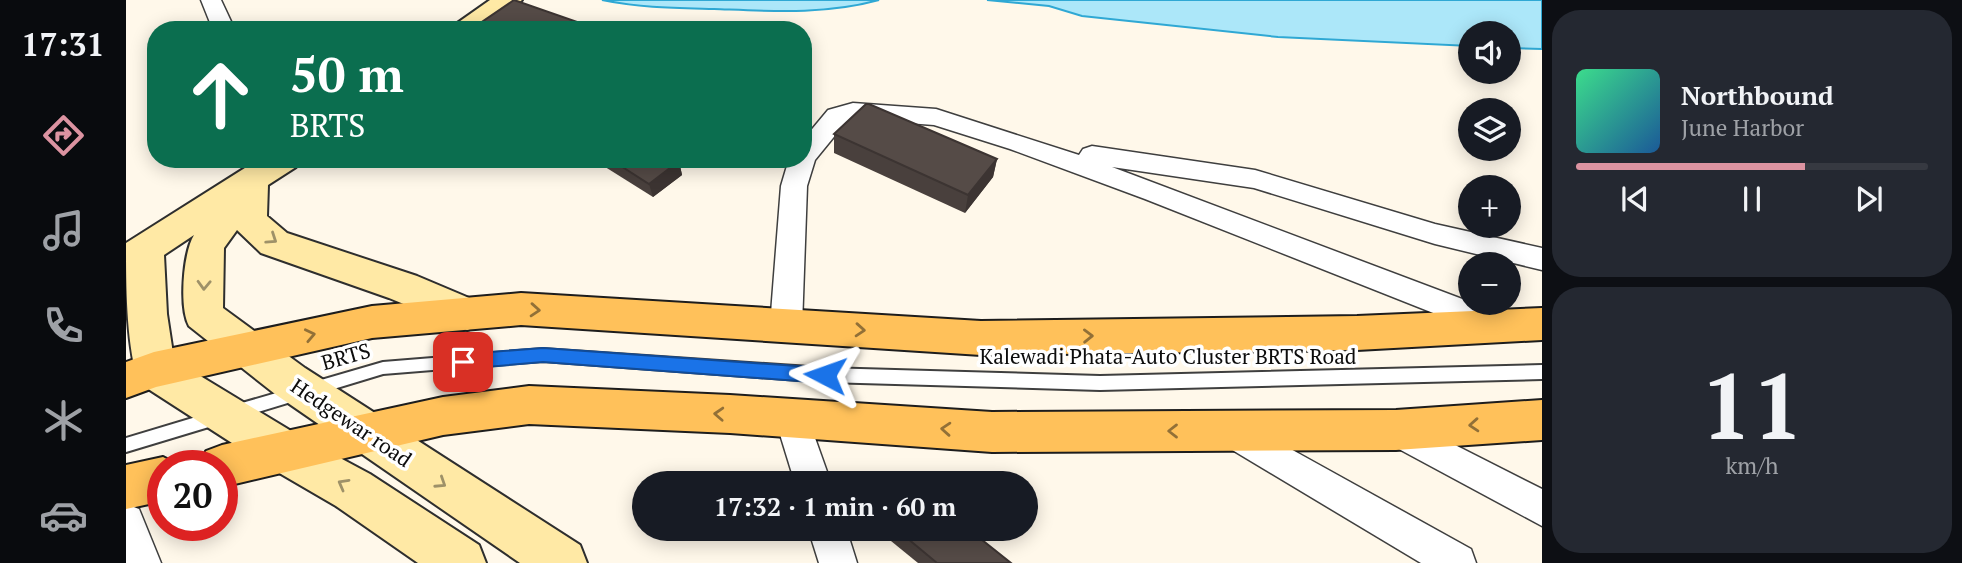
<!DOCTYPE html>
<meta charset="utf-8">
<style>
body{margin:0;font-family:"PT Serif",serif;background:#242831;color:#f1f3f6;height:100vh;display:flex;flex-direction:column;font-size:26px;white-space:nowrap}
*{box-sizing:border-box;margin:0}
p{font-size:23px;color:#9ea1a6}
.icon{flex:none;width:38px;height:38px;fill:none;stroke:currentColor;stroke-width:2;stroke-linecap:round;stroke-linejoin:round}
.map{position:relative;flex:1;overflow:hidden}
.drawer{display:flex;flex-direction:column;gap:10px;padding:10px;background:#0d0f14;width:420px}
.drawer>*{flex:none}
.guide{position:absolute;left:21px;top:21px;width:665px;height:147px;border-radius:28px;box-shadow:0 4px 18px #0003;background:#0b6e4f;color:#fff;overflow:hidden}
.tools{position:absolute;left:1332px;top:21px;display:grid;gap:14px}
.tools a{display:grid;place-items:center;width:63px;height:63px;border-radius:50%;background:#171b24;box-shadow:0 4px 18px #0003;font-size:35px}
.speed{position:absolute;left:21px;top:450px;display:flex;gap:14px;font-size:35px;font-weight:700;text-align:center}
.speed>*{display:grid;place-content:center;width:91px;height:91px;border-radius:50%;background:#171b24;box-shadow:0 4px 18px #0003;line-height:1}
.speed .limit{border:10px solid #d22;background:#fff;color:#111}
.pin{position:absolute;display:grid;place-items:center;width:60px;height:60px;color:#fff;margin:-30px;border-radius:14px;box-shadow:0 4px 10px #0006}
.me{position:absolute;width:77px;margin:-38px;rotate:274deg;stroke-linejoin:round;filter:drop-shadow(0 0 5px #0008)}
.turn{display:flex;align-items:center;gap:24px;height:147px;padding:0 28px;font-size:32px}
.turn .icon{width:91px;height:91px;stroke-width:2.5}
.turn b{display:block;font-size:49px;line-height:60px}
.drawer .widget{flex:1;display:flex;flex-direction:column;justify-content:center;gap:10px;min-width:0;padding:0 24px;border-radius:28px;background:#242831}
.drawer .dial{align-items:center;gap:0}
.dial b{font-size:91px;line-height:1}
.song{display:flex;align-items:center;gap:21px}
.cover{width:84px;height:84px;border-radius:10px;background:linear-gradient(135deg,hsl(150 70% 55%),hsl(210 70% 35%))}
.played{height:7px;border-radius:4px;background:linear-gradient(90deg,#dc93a1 65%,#363941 65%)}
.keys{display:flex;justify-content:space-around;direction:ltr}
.trip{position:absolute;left:506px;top:471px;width:406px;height:70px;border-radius:35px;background:#171b24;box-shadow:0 4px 18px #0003;font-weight:800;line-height:70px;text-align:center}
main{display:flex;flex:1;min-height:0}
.tabs{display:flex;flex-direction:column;width:126px;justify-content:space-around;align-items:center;background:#090b0e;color:#9ea1a6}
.tabs .icon{width:49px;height:49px}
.tabs .active{color:#dc93a1}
.tabs b{font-size:32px;color:#f1f3f6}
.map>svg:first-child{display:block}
</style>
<main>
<nav class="tabs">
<b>17:31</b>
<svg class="icon active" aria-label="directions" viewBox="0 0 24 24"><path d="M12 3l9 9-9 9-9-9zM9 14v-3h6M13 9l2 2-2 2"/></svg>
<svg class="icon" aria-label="music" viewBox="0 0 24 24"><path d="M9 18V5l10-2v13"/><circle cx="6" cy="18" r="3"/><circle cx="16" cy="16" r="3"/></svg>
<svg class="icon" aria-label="phone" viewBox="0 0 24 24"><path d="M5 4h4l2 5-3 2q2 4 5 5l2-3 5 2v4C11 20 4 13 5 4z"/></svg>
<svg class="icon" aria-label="climate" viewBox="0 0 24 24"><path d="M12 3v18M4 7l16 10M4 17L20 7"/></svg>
<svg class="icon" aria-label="car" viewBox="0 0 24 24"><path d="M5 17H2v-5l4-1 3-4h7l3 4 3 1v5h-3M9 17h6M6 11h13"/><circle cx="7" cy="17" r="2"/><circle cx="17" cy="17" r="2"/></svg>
</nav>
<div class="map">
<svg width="1416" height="563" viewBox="0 0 1416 563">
<rect width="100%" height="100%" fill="#fff8ea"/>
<g fill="#ace7f9" stroke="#2fa8d4" stroke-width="2">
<path d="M 476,0 L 753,0 C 699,15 643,11 588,9 C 549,8 515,8 476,0 Z"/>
<path d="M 861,0 L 1416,0 L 1416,49 L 1383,48 L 1382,33 L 1344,33 L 1344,46 L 1152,37 L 956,16 L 923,6 Z"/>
</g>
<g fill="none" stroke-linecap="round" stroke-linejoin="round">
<g stroke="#3f3f3f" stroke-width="4">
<g id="lane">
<path d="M 417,349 L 699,368 L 974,376 L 1416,365 L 1416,379 L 974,390 L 699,382 L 417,361 L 257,374 L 109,419 L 103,417 L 101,412 L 103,407 L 109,405 L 257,362 Z"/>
<path d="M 90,411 L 96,413 L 98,418 L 96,423 L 0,452 L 0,438 Z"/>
</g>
</g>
<g stroke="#3f3f3f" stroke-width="3">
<g id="street">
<path d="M 75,0 L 95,0 L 109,30 L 87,30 Z"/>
<path d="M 727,103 L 810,109 L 953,155 L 957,149 L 966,146 L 1129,170 L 1309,224 L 1416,248 L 1416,270 L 1309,244 L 1128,188 L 986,167 L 1384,317 L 1389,326 L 1384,335 L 1373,339 L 1019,199 L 884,149 L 808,125 L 728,119 L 720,122 L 689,160 L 681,186 L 676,326 L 671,335 L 660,339 L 649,335 L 644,326 L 655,186 L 663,159 L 677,159 L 677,140 L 702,110 Z"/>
<path d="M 666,403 L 678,407 L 705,483 L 669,483 L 649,418 L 654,407 Z"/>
<path d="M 1270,415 L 1416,489 L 1416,526 L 1258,441 L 1253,430 L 1258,419 Z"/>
<path d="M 1105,416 L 1345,549 L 1350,563 L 1295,563 L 1093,442 L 1088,431 L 1093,420 Z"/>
<path d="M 0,504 L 13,509 L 35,563 L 0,563 Z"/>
<path d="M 682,528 L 720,528 L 731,563 L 693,563 Z"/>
</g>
</g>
<g stroke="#2e2e2e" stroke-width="4">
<g id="secondary">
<path d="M 364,0 L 396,0 L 359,30 L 326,30 L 330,24 Z"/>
<path d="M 133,159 L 175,159 L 170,167 L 142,185 L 141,216 L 161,233 L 291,276 L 355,303 L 361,314 L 355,325 L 341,330 L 263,298 L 135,253 L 111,230 L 98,248 L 97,308 L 179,368 L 454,545 L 461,563 L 394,563 L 149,394 L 63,326 C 53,308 57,253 68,235 L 38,255 L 41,314 L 48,360 L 175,437 L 244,474 L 353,545 L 360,563 L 292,563 L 210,506 L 143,467 L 13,383 C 0,346 0,282 0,243 Z"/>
</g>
</g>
<g stroke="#1d1d1d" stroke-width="4">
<g id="primary">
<path d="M 395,293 L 855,321 L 1231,316 L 1416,308 L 1416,340 L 1231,350 L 855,355 L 395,325 L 246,338 L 30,387 L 0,398 L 0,362 L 28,352 L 246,306 Z"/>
<path d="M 403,386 L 604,395 L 866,412 L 1270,410 L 1416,400 L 1416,440 L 1270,450 L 866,452 L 604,433 L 403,424 L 317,435 L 96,487 L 96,466 L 73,466 L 80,451 L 96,445 L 317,397 Z"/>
<path d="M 37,457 L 54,466 L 37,466 L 37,501 L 0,509 L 0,465 Z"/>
</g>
</g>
<use href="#lane" fill="#fff" fill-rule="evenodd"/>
<use href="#street" fill="#fff" fill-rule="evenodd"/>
<use href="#secondary" fill="#ffe9a5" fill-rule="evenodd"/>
<use href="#primary" fill="#ffc15a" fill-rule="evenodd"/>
</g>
<g fill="#49403d">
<path d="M 708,134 L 871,159 L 867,177 L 839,213 L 708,153 Z"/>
<path d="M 474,159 L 550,159 L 553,161 L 556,175 L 527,197 L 476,165 Z"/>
<path d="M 767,528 L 841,528 L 885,563 L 792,563 L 765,541 Z"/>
</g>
<g fill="#3c3432">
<path d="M 871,159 L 867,177 L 839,213 L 842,195 Z"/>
<path d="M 553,161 L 556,175 L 527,197 L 523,184 Z"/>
</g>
<g fill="#554b47" stroke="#3c3432" stroke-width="2">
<path d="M 388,0 L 460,25 L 453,30 L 344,30 Z"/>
<path d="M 740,104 L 743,104 L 871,159 L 842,195 L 708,134 Z"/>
<path d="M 484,159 L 550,159 L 553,161 L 523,184 Z"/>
<path d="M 769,528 L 841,528 L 885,563 L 811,563 Z"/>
</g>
<defs><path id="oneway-chevron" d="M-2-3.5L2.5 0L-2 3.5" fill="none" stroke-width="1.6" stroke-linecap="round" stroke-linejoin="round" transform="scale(1.75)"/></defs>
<g stroke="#9e9168">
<use href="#oneway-chevron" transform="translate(146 239) rotate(34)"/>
<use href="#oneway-chevron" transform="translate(78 285) rotate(92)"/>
<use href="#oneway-chevron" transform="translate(315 483) rotate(33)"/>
<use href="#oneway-chevron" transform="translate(217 484) rotate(-151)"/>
</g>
<g stroke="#927037">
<use href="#oneway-chevron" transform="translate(409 310) rotate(4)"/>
<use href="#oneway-chevron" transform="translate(734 330) rotate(4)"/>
<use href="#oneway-chevron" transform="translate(184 335) rotate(-12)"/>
<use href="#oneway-chevron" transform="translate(962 336) rotate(-1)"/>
<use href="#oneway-chevron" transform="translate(593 414) rotate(-177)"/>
<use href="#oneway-chevron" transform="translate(1348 425) rotate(176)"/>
<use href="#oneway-chevron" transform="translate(820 429) rotate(-176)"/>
<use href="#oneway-chevron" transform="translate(1047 431) rotate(180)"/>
</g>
<path fill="#1a73e8" stroke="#114b97" stroke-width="2" d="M 417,348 L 699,368 L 705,370 L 707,375 L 705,380 L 699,383 L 417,362 L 337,369 L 331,367 L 328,362 L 331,356 L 337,354 Z"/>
<g text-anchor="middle" stroke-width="7" stroke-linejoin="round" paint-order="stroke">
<g font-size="21" fill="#0c0c0c" stroke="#fff">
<text transform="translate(220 357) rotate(-16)" y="7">BRTS</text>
<text x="1042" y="364">Kalewadi Phata-Auto Cluster BRTS Road</text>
<text transform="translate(225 423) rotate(34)" y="7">Hedgewar road</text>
</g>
</g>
</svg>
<div class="tools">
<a><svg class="icon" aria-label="sound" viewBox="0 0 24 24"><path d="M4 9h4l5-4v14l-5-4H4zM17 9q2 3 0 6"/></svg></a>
<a><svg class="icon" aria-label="layers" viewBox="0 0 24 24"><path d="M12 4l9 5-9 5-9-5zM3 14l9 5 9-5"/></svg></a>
<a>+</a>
<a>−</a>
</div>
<div class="speed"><div class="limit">20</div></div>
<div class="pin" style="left:337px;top:362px;background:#d93025"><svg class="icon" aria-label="arrive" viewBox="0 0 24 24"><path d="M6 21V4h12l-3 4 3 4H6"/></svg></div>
<svg class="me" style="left:699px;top:375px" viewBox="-20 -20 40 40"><path d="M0-17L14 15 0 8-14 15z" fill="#1a73e8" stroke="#fff" stroke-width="4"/></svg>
<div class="trip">17:32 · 1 min · 60 m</div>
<div class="guide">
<div class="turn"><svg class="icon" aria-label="ahead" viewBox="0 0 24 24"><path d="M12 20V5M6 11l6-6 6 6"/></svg><div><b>50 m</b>BRTS</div></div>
</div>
</div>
<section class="drawer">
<div class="widget">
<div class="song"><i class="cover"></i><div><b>Northbound</b><p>June Harbor</p></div></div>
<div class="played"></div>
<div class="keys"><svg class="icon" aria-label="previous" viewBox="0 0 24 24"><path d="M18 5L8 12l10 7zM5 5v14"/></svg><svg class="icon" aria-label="pause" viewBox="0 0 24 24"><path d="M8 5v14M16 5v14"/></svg><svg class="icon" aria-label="next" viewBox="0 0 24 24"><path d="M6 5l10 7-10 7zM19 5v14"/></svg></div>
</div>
<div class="widget dial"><b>11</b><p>km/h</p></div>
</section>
</main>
